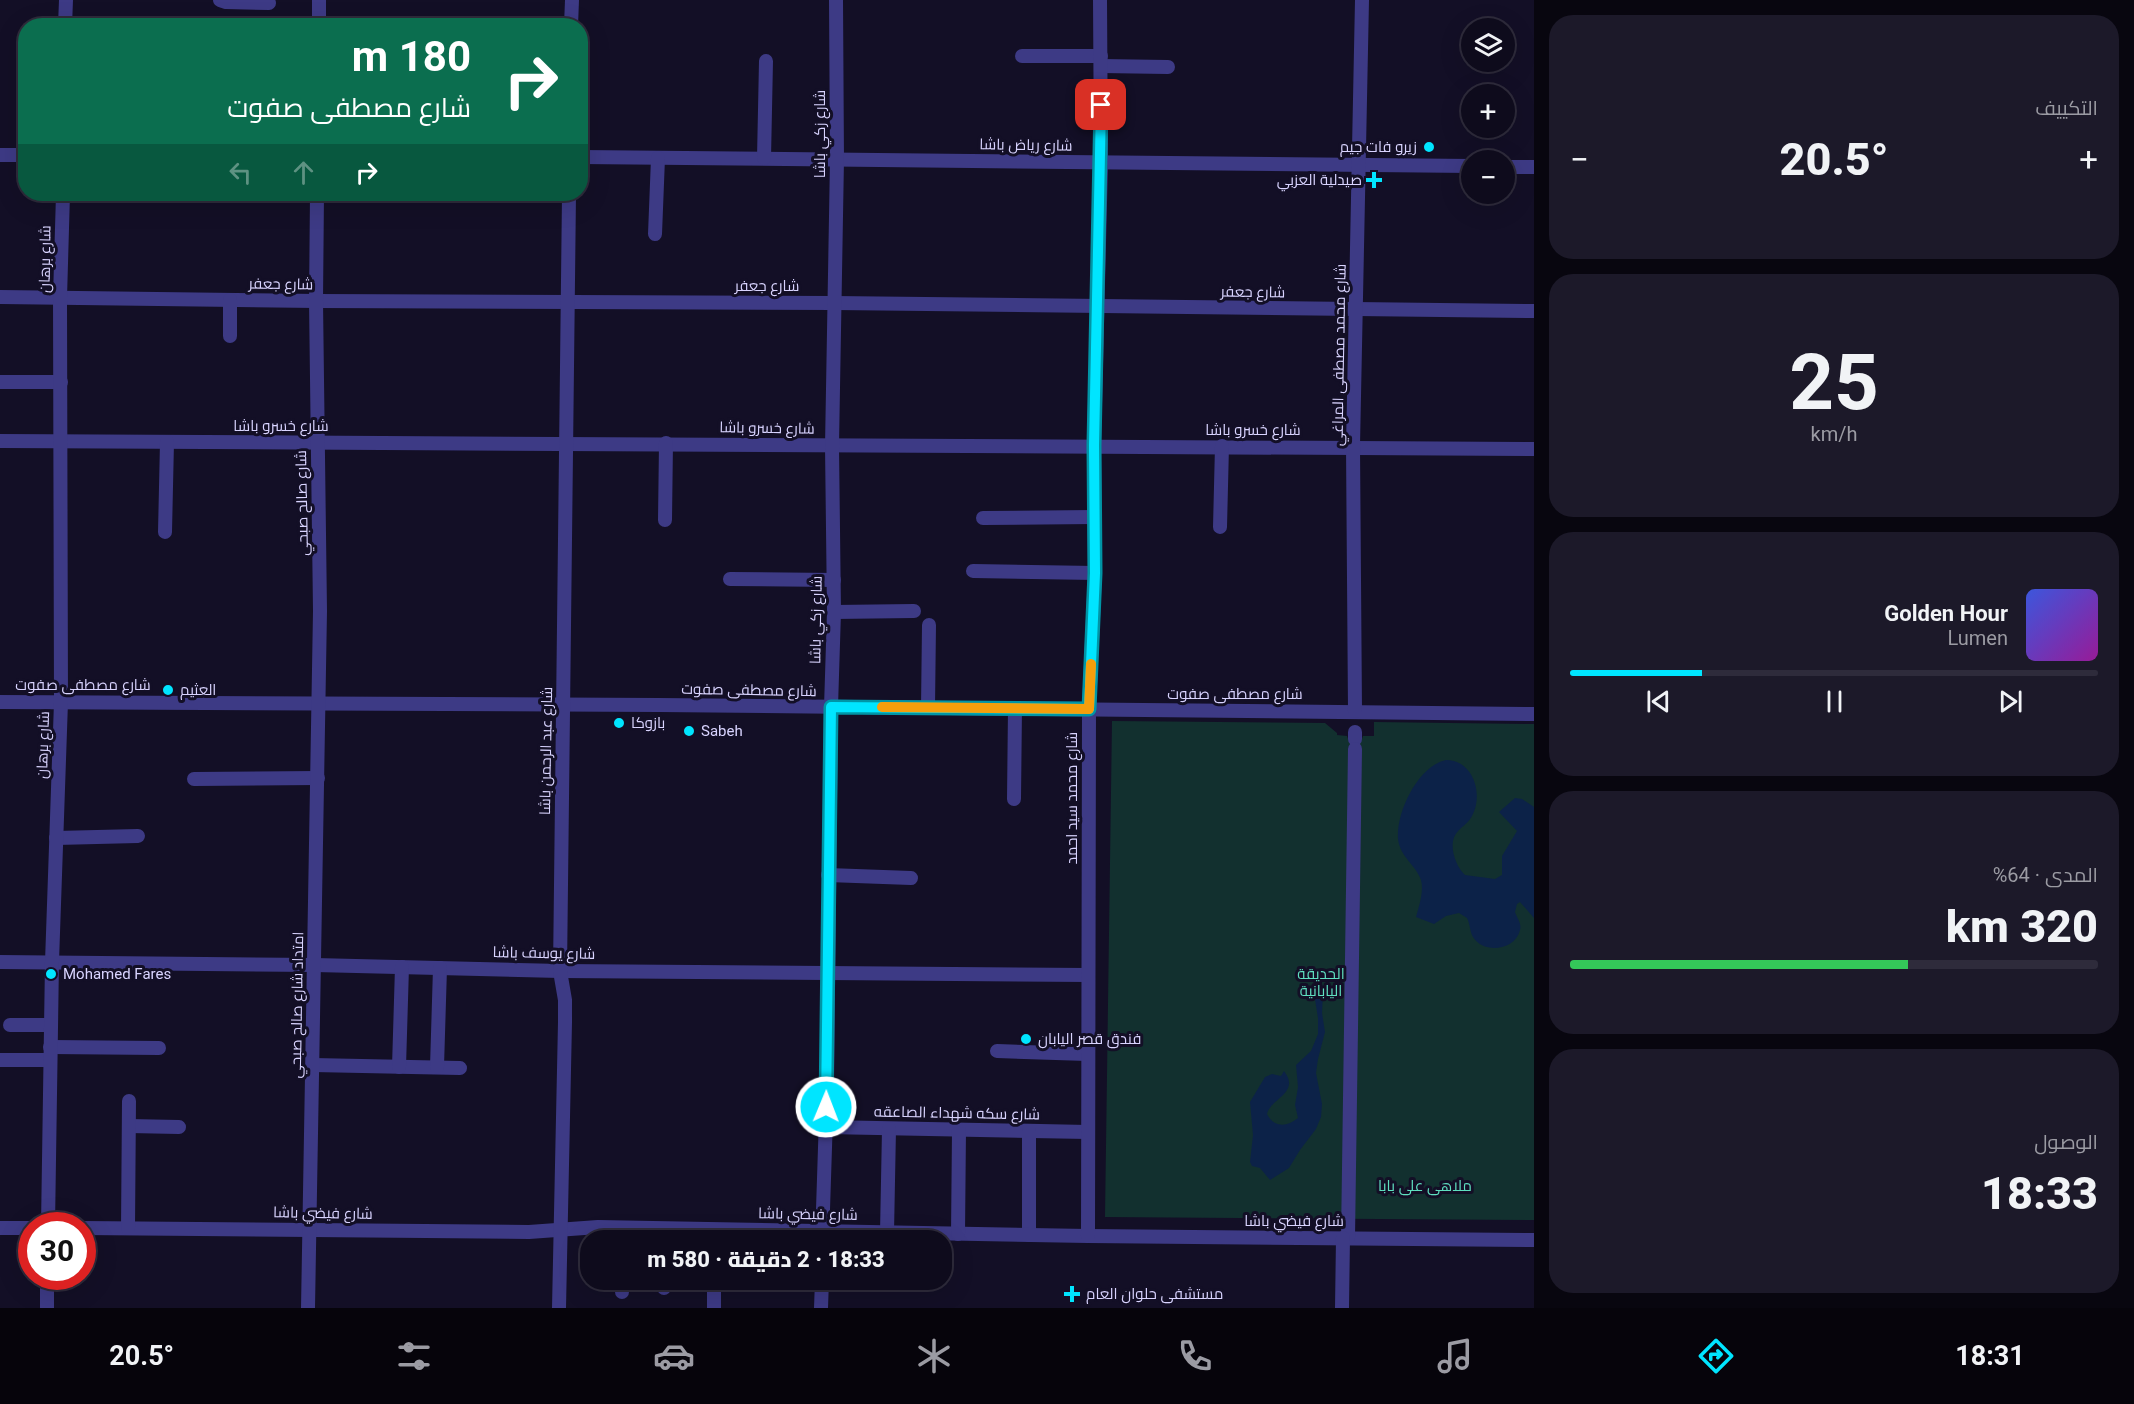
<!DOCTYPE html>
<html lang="ar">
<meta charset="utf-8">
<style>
body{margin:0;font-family:Roboto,Cairo,sans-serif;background:#1c1929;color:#f1f3f6;direction:rtl;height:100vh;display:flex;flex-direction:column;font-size:22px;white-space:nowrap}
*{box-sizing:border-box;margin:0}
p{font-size:20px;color:#9b9ba3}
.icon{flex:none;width:33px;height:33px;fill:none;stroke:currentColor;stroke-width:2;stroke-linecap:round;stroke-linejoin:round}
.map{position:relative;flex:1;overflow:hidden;direction:ltr}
.drawer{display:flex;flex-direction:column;gap:15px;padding:15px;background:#08060f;width:600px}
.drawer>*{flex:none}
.top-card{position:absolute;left:18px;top:18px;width:570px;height:183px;border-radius:24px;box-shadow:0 6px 24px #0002,0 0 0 2px #2e2b3b;direction:rtl;background:#0b6e4f;color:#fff;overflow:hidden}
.controls{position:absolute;left:1461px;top:18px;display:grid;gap:12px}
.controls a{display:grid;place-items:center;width:54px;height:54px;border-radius:50%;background:#0e0b1c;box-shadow:0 6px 24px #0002,0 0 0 2px #2e2b3b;font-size:30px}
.speed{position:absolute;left:18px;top:1212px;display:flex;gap:12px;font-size:30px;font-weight:700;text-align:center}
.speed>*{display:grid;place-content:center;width:78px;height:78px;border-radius:50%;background:#0e0b1c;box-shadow:0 6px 24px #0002,0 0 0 2px #2e2b3b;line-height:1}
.speed .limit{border:9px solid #d22;background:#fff;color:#111}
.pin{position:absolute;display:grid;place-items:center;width:51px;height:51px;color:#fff;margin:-26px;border-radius:12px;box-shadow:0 3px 9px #0006}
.me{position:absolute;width:66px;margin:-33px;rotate:1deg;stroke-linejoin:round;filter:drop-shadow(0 0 4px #0008)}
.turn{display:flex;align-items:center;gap:21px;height:126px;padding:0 18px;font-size:27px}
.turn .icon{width:78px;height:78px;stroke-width:2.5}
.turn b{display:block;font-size:42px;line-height:51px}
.lanes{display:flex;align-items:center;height:57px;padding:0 18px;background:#0003;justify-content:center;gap:30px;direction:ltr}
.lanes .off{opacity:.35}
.big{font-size:45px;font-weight:800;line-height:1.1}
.drawer .tile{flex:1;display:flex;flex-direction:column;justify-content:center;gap:9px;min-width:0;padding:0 21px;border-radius:24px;background:#1c1929}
.drawer .dial{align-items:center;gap:0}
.dial b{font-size:78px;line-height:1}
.song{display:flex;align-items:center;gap:18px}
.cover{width:72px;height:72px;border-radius:9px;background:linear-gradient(135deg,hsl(230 70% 55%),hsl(300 70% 35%))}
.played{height:6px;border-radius:3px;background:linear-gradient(90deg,#00e5ff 25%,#2e2b3b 25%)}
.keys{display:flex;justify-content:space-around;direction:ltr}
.heat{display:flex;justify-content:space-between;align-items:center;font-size:33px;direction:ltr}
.charge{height:9px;border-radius:4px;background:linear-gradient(90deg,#34c759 64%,#2e2b3b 0)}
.trip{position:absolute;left:580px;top:1230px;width:372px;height:60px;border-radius:24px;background:#0e0b1c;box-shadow:0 6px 24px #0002,0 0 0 2px #2e2b3b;font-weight:800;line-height:60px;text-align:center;direction:rtl}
.menu{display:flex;height:96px;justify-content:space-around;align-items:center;background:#06040b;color:#9b9ba3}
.menu .icon{width:42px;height:42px}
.menu .selected{color:#00e5ff}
.menu b{font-size:27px;color:#f1f3f6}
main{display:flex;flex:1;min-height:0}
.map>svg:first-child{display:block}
</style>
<main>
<section class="drawer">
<div class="tile"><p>التكييف</p>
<div class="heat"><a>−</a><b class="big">20.5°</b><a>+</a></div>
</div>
<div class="tile dial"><b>25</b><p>km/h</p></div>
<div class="tile">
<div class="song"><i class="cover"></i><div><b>Golden Hour</b><p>Lumen</p></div></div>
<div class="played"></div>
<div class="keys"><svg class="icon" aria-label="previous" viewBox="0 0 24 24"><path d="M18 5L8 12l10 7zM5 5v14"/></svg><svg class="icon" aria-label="pause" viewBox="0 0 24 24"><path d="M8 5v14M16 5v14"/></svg><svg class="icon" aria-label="next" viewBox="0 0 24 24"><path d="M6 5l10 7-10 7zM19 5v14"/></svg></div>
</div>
<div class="tile"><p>المدى · 64%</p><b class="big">320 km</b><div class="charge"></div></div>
<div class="tile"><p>الوصول</p><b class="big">18:33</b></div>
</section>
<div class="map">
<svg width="1534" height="1308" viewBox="0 0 1534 1308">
<rect width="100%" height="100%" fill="#130f26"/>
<path fill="#12302f" d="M 1112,721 L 1325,723 L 1337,733 L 1337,735 L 1347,736 L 1348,739 L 1362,739 L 1363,736 L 1374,736 L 1374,722 L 1534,724 L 1534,1220 L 1105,1217 Z"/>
<g fill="#0c2248">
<path d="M 1446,760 C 1473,760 1484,794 1472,816 C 1467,826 1455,829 1453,841 C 1451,852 1457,868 1465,875 L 1495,879 L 1502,875 L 1502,856 L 1517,831 L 1499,812 L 1515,798 L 1522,799 L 1534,807 L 1534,918 L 1520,902 L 1517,904 L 1515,912 C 1517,918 1522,924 1520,930 C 1515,951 1483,954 1473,937 C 1470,932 1470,924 1467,918 L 1459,913 L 1446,916 L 1434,924 L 1416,917 C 1419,906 1424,892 1421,880 C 1416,865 1400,857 1398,839 C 1396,812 1418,766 1446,760 Z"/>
<path d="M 1317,982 L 1320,983 L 1323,993 L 1322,1013 L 1325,1032 L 1318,1059 L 1316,1073 L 1322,1104 L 1321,1117 L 1316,1129 L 1300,1150 L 1289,1168 L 1270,1180 L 1260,1168 L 1252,1166 L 1250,1162 L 1253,1135 L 1250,1102 L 1265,1077 L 1272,1074 L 1281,1076 L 1284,1071 C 1301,1093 1270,1099 1267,1114 C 1274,1128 1287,1127 1298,1118 L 1295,1105 L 1298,1087 L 1296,1065 L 1311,1051 L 1318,1034 L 1318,1018 L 1313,987 Z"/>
</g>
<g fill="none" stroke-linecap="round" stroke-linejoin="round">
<g stroke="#3d3a85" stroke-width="14">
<path d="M 220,0 L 226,2 L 269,3"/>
<path d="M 65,26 L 66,0"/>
<path d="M 319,26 L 319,0"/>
<path d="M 571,26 L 572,0"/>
<path d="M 1022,56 L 1101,56"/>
<path d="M 1101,66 L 1168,67"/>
<path d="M 0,155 L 26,155"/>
<path d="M 580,157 L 1472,166"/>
<path d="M 764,158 L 766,61"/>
<path d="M 1504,167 L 1534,167"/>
<path d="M 655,234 L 658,158"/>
<path d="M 0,297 L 316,301 L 834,303 L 1534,311"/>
<path d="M 230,336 L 230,300"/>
<path d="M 0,382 L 61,382"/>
<path d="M 0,441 L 1534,449"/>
<path d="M 983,518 L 1094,517"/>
<path d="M 665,520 L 666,443"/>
<path d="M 1220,527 L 1222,446"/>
<path d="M 165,532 L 167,442"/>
<path d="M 973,571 L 1095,573"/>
<path d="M 730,579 L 834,580"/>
<path d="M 834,612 L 914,611"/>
<path d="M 0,702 L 659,705 L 1534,714"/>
<path d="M 928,707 L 929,625"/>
<path d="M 1355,711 L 1353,446 L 1362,0"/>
<path d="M 1355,732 L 1355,739"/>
<path d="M 194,779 L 318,778"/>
<path d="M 1014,799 L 1015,708"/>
<path d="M 56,838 L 138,836"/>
<path d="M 828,875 L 911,878"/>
<path d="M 0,962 L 315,965 L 560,971 L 1088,975"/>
<path d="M 10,1025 L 50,1025"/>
<path d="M 50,1047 L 159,1048"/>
<path d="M 997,1051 L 1087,1054"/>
<path d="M 0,1060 L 50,1060"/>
<path d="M 313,1065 L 460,1068"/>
<path d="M 399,1067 L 402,967"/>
<path d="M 437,1067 L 440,968"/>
<path d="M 129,1126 L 179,1127"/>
<path d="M 826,1127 L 1088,1132"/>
<path d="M 1029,1131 L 1029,1235"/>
<path d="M 48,1226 L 52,962 L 61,702 L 60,298 L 63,194"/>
<path d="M 0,1228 L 32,1228"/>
<path d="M 82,1228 L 529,1232 L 598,1227 L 1088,1236 L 1534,1240"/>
<path d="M 128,1228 L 129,1101"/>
<path d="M 887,1233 L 889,1129"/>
<path d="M 958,1234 L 959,1130"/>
<path d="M 1088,1236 L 1089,709 L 1095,573 L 1094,445 L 1101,163 L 1100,0"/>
<path d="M 1348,1238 L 1355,749"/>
<path d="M 822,1240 L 827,1086 L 831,707 L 834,612 L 832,446 L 837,159 L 836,0"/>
<path d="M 714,1280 L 714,1308"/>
<path d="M 664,1288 L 664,1280"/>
<path d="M 622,1292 L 622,1280"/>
<path d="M 47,1308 L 47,1276"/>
<path d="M 308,1308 L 320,611 L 316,301 L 317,194"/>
<path d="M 559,1308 L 565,1022 L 565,1000 L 560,971 L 569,194"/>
<path d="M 821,1308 L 822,1280"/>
<path d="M 1342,1308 L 1343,1238"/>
</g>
</g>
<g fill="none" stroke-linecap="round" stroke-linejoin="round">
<g stroke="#0095a6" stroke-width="15">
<path id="route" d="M 826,1107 L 831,707 L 1089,709 L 1095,573 L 1094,445 L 1101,105"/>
</g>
<use href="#route" stroke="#00e5ff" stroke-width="10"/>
<path stroke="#f59e0b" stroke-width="10" d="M 882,707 L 1089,709 L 1091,664"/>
</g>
<g fill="#00e5ff" stroke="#130f26" stroke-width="2">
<circle cx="1429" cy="147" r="6"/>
<path d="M1371 171h6v6h6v6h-6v6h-6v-6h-6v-6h6z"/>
<circle cx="168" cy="690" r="6"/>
<circle cx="619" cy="723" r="6"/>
<circle cx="689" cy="731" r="6"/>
<circle cx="51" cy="974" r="6"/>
<circle cx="1026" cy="1039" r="6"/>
<path d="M1069 1285h6v6h6v6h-6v6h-6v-6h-6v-6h6z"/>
</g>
<g text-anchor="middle" stroke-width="6" stroke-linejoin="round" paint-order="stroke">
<g font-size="15" fill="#d9d4ff" stroke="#130f26">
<text transform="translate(820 134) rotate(-90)" y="5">شارع زكي باشا</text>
<text transform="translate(1026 145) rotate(1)" y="5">شارع رياض باشا</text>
<text transform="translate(45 259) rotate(-89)" y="5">شارع برهان</text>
<text transform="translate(281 284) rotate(1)" y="5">شارع جعفر</text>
<text x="767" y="291">شارع جعفر</text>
<text transform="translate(1253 292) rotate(1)" y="5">شارع جعفر</text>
<text transform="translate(1339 355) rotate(-89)" y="5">شارع محمد مصطفى المراغي</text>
<text x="281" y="431">شارع خسرو باشا</text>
<text transform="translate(767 428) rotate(1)" y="5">شارع خسرو باشا</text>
<text x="1253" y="435">شارع خسرو باشا</text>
<text transform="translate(302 503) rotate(-91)" y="5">شارع صالح صبحي</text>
<text transform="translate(816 620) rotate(-89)" y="5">شارع زكي باشا</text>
<text x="83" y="690">شارع مصطفى صفوت</text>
<text transform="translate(749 690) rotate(1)" y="5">شارع مصطفى صفوت</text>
<text x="1235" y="699">شارع مصطفى صفوت</text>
<text transform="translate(43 745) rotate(-88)" y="5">شارع برهان</text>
<text transform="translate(546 751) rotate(-89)" y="5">شارع عبد الرحمن باشا</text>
<text transform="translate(1072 798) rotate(-90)" y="5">شارع محمد سيد احمد</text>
<text transform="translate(544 953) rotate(1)" y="5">شارع يوسف باشا</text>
<text transform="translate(297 1005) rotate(-89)" y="5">امتداد شارع صالح صبحي</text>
<text transform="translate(957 1113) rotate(1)" y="5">شارع سكه شهداء الصاعقه</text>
<text transform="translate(323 1213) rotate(1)" y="5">شارع فيضي باشا</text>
<text transform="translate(808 1214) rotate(1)" y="5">شارع فيضي باشا</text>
<text x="1294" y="1226">شارع فيضي باشا</text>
</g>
<g font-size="15" fill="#d9d4ff" stroke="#130f26" text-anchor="start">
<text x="1417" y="152" text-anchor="end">زيرو فات جيم</text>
<text x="1362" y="185" text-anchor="end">صيدلية العزبي</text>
<text x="180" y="695">العثيم</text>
<text x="631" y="728">بازوكا</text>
<text x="701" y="736">Sabeh</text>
<text x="63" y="979">Mohamed Fares</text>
<text x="1038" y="1044">فندق قصر اليابان</text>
<text x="1086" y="1299">مستشفى حلوان العام</text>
</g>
<g font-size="15" fill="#5fe0c0" stroke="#130f26">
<text x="1321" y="979">الحديقة<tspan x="1321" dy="17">اليابانية</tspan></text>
<text x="1425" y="1191">ملاهى على بابا</text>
</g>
</g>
</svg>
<div class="controls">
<a><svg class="icon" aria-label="layers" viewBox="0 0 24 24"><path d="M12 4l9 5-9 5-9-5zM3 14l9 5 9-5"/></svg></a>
<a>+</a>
<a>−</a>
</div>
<div class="speed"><div class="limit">30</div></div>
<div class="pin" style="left:1101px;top:105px;background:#d93025"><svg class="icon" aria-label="arrive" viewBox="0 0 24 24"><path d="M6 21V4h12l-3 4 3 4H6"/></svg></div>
<svg class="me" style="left:826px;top:1107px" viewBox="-20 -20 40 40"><circle r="17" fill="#00e5ff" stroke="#fff" stroke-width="3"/><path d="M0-11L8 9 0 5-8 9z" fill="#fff"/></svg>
<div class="trip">18:33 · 2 دقيقة · 580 m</div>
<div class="top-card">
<div class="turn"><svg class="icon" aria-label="right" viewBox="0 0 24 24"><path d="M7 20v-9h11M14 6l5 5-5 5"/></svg><div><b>180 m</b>شارع مصطفى صفوت</div></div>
<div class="lanes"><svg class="icon off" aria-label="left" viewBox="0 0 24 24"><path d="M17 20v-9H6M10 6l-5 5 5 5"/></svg><svg class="icon off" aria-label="ahead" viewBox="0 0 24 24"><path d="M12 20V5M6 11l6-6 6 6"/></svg><svg class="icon" aria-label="right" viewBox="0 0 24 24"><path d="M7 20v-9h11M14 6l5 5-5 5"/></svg></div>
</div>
</div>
</main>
<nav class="menu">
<b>18:31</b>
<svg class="icon selected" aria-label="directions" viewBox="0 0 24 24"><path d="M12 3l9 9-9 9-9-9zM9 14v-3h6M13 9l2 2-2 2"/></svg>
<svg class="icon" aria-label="music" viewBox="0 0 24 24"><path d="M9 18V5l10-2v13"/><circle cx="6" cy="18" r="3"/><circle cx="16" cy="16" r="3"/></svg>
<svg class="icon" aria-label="phone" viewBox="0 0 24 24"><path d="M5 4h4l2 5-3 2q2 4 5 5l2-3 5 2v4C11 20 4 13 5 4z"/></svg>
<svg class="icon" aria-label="climate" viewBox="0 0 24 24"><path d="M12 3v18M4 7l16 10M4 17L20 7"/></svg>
<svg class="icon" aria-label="car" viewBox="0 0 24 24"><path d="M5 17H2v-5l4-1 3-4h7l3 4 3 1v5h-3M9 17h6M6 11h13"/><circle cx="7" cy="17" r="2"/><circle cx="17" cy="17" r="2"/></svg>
<svg class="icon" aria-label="filters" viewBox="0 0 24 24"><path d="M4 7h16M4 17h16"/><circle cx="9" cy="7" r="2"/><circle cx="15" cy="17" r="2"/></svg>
<b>20.5°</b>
</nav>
